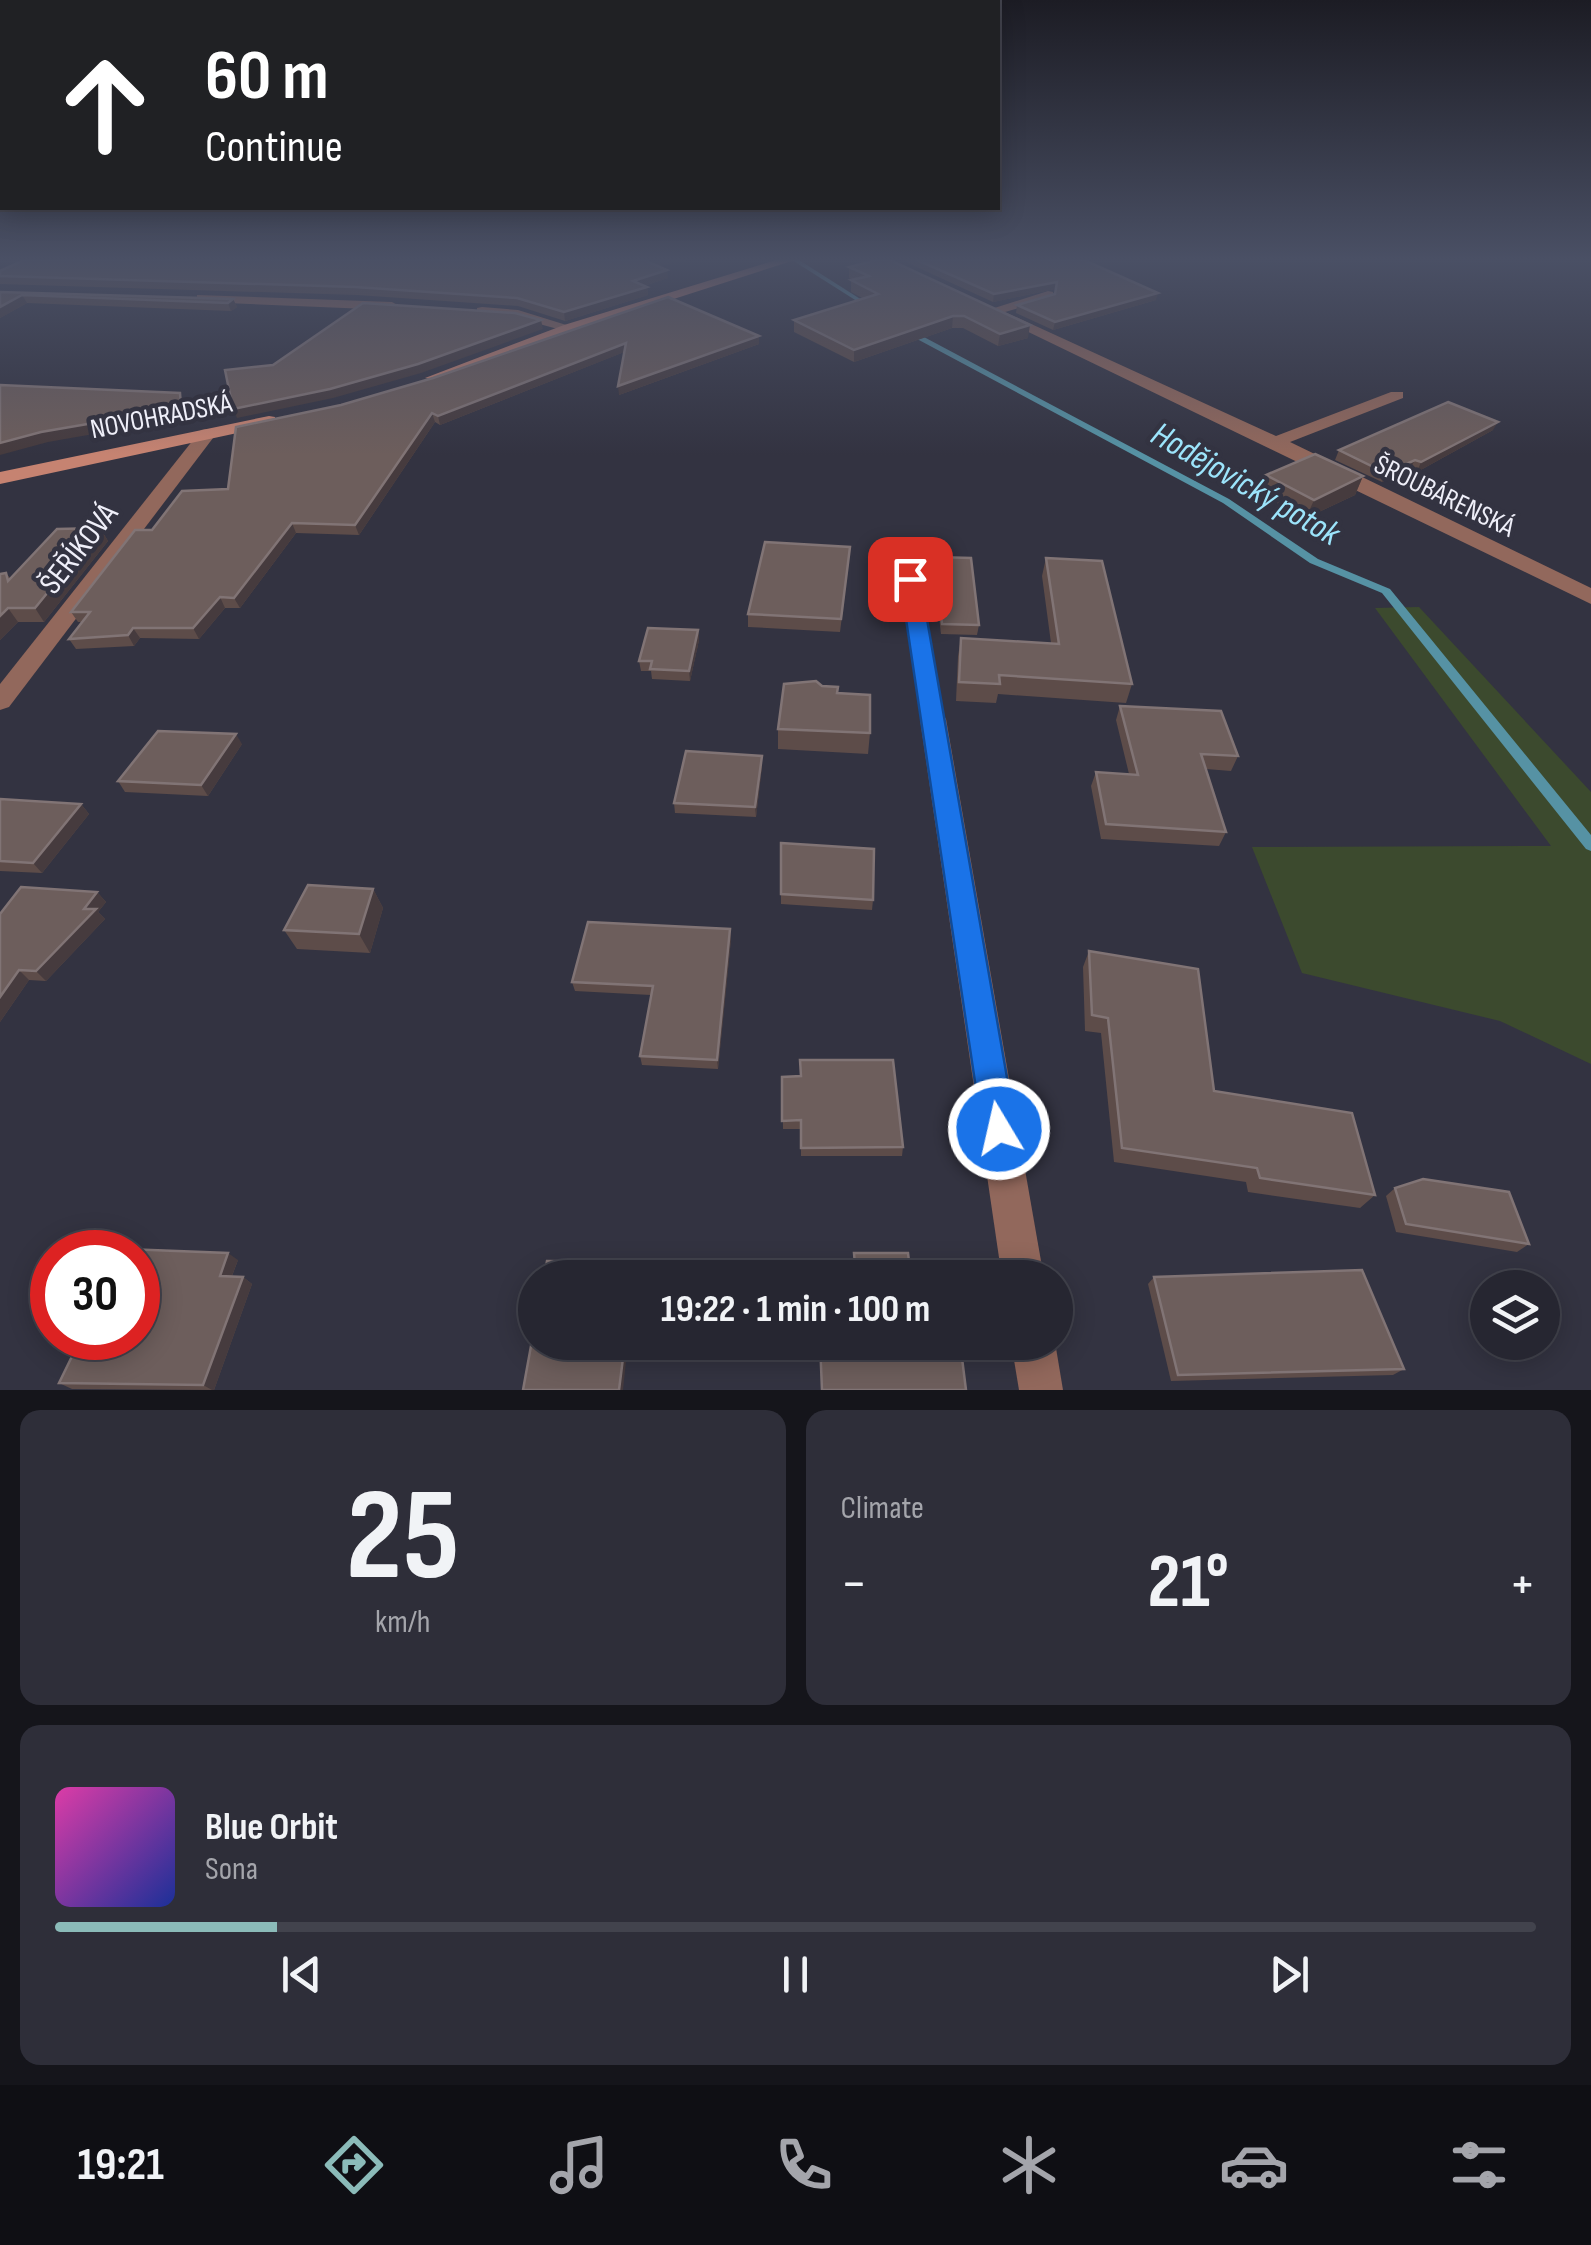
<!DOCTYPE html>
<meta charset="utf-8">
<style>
body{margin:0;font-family:"Sofia Sans Condensed",sans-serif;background:#2e2e39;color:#f1f3f6;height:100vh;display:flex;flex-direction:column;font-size:38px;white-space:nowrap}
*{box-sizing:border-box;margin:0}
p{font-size:32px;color:#a4a5ab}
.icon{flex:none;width:55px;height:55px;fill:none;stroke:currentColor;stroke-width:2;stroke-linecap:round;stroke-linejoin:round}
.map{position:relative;height:1390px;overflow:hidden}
.side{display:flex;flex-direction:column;gap:20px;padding:20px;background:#15151b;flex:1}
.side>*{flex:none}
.hud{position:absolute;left:0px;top:0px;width:1000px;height:210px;box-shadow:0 5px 25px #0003,0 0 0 2px #42434d;background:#202124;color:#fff;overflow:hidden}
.controls{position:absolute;left:1470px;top:1270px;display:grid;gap:20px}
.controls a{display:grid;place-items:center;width:90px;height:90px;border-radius:50%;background:#262631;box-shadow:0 5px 25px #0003,0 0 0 2px #42434d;font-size:50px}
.speed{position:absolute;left:30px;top:1230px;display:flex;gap:20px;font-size:50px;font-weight:700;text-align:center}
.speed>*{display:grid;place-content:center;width:130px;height:130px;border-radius:50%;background:#262631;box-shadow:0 5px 25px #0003,0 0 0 2px #42434d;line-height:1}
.speed .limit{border:15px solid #d22;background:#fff;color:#111}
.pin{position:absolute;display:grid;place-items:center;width:85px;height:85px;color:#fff;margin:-42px;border-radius:20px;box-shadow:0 5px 15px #0006}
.me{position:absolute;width:110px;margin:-55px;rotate:351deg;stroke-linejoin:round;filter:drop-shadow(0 0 8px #0008)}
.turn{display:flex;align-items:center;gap:35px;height:210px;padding:0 40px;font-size:45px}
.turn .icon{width:130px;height:130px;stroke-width:2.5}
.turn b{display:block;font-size:70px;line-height:85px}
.big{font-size:75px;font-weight:700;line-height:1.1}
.side .widget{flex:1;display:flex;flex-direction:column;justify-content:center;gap:15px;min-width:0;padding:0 35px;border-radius:20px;background:#2e2e39}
.side .dial{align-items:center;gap:0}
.dial b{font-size:130px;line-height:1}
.song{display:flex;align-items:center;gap:30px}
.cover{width:120px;height:120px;border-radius:15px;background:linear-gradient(135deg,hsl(320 70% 55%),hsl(230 70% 35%))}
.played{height:10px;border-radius:5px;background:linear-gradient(90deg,#8bbbb9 15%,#42434d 15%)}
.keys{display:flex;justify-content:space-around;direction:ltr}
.heat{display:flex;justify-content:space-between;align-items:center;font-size:55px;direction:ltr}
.side .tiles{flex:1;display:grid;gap:20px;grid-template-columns:1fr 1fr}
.widget:last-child{grid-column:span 2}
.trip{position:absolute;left:518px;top:1260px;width:555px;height:100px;border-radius:50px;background:#262631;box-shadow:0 5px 25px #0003,0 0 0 2px #42434d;font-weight:700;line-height:100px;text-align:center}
.tabs{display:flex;height:160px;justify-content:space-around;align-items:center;background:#0f0f14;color:#a4a5ab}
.tabs .icon{width:70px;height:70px}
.tabs .on{color:#8bbbb9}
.tabs b{font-size:45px;color:#f1f3f6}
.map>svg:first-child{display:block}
</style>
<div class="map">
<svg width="1591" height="1390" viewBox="0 0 1591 1390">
<rect width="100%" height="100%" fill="#333341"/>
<path fill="#3c4a2e" d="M 1419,607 L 1591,792 L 1591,1064 L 1500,1021 L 1302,973 L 1252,847 L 1551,846 L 1375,608 Z"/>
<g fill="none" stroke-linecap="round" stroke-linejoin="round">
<g fill="#5692a4" fill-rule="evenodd">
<path d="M 792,260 L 799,260 L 876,309 L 871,310 Z"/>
<path d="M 907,328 L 1229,499 L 1318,559 L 1390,589 L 1591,835 L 1591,851 L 1586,849 L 1382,593 L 1310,563 L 1223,503 L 904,332 L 904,328 Z"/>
</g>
<path fill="#92685c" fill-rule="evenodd" d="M 910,574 L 919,579 L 943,719 L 933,726 L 923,719 L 901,579 Z"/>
<g fill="#92685c" fill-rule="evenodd">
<path d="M 1048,291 L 1053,292 L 1053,298 L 1005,312 L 1276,436 L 1391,392 L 1403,392 L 1403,398 L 1290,442 L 1591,588 L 1591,604 L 985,311 Z"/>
<path d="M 197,295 L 392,302 L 399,306 L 392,310 L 202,302 L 197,301 Z"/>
<path d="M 482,307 L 518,310 L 576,328 L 569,332 L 517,318 L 477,314 L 477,308 Z"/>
<path d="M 207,429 L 213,430 L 213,438 L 9,707 L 0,710 L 0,684 L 201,430 Z"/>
<path d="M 933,710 L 942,713 L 946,719 L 1044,1278 L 1002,1278 L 920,719 L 924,713 Z"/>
<path d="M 1011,1342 L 1055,1342 L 1063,1390 L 1019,1390 Z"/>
</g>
<g fill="#c68371" fill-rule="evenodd">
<path d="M 776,260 L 795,260 L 574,331 L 439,381 L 425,378 L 564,325 Z"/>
<path d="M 269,416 L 275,417 L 275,425 L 0,484 L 0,472 Z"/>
</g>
</g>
<g fill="#5d4c49">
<path d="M 904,260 L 1084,260 L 1156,300 L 1053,330 L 1016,313 L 1017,305 L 1055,294 L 1055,289 L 993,302 L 908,263 Z"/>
<path d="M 659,266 L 668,278 L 644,286 L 647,287 L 648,295 L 565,321 L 518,306 L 357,295 L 0,284 L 0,271 Z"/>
<path d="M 849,267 L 1028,338 L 998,346 L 963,328 L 952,328 L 854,362 L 794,332 L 794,320 L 864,299 L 851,292 L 851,280 L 853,280 L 849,278 Z"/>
<path d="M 0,292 L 233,299 L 237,307 L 231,311 L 27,303 L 0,318 Z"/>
<path d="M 668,297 L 759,344 L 619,395 L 624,352 L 440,425 L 435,422 L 359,535 L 296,533 L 240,608 L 225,608 L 199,639 L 140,638 L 134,646 L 76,649 L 69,639 L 82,622 L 78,622 L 71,612 L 152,530 L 228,489 L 341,405 L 433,378 Z"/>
<path d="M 1493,430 L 1417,472 L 1410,469 L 1382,482 L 1335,460 L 1339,450 Z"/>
<path d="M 1266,475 L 1363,476 L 1355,495 L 1306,518 L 1259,494 Z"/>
<path d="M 100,528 L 108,541 L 44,622 L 18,622 L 0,640 L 0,574 L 6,573 L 10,578 Z"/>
<path d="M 934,557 L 979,625 L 977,635 L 941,634 L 933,566 Z"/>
<path d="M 1046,558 L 1132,684 L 1126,703 L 998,694 L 996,703 L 956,701 L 958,656 L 961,638 L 1051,643 L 1042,576 Z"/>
<path d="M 849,560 L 840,632 L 748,627 L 748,614 Z"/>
<path d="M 698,630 L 699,640 L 690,681 L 652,679 L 651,671 L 641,671 L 639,661 Z"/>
<path d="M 822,686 L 837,693 L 870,733 L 868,754 L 778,749 L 778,729 Z"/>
<path d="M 1120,706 L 1238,756 L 1231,771 L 1206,769 L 1226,832 L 1219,846 L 1101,839 L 1091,786 L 1096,772 L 1129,774 L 1116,720 Z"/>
<path d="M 242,744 L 208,796 L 125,792 L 118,781 Z"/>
<path d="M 762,766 L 756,817 L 675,813 L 674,803 Z"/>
<path d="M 0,799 L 81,804 L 89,814 L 42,873 L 0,871 Z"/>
<path d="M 781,843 L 873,900 L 872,910 L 781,904 Z"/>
<path d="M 373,889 L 383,908 L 370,953 L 297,949 L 284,930 Z"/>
<path d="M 97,892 L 106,902 L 98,912 L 105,919 L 46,981 L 29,980 L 0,1022 L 0,914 Z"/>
<path d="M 731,939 L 718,1069 L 642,1065 L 640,1056 L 651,995 L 575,991 L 572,982 Z"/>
<path d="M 1089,951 L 1214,1091 L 1375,1195 L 1360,1208 L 1248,1192 L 1246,1182 L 1114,1162 L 1101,1033 L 1085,1031 L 1083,967 Z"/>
<path d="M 782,1077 L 903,1147 L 902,1156 L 801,1156 L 801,1129 L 783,1129 Z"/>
<path d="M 1395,1188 L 1529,1244 L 1517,1252 L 1396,1232 L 1386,1196 Z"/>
<path d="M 854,1253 L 911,1278 L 853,1278 Z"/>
<path d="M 238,1260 L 232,1276 L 243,1277 L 252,1284 L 214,1390 L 72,1389 L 59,1383 Z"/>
<path d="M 1154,1277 L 1404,1369 L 1393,1375 L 1171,1381 L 1148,1284 Z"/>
</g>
<g fill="#463b3e">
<path d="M 687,260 L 646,269 L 646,261 Z"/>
<path d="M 667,270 L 668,278 L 634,289 L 633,281 Z"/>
<path d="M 1057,282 L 1055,289 L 993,302 L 994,294 Z"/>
<path d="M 647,287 L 648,295 L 565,321 L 564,312 Z"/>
<path d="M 1158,293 L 1156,300 L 1053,330 L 1055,322 Z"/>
<path d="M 22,295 L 27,303 L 0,318 L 0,307 Z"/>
<path d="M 233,299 L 237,307 L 231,311 L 228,303 Z"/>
<path d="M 953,316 L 952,328 L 854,362 L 854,350 Z"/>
<path d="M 541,320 L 543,329 L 421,373 L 333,398 L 237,418 L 233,409 Z"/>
<path d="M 1030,325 L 1028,338 L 998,346 L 1000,334 Z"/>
<path d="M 759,336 L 759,344 L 619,395 L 618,386 Z"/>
<path d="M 626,343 L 627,351 L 440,425 L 438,416 Z"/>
<path d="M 180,393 L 184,403 L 185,418 L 48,442 L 0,455 L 0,443 Z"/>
<path d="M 432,413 L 435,422 L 359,535 L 355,525 Z"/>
<path d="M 1498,422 L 1493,430 L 1417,472 L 1421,462 Z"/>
<path d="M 1415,460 L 1410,469 L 1382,482 L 1386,473 Z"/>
<path d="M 1363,476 L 1355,495 L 1306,518 L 1314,500 Z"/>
<path d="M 292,523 L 296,533 L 240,608 L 234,598 Z"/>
<path d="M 100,528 L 108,541 L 44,622 L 35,608 Z"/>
<path d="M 220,597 L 225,608 L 199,639 L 193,628 Z"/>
<path d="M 8,608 L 18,622 L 0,640 L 0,616 Z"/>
<path d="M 133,628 L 140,638 L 134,646 L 128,635 Z"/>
<path d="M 698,630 L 699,640 L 690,681 L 689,671 Z"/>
<path d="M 236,734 L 242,744 L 208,796 L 201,785 Z"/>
<path d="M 762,756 L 762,766 L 756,817 L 755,807 Z"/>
<path d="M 81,804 L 89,814 L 42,873 L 33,863 Z"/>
<path d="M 373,889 L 383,908 L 370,953 L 359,934 Z"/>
<path d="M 97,892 L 106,902 L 98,912 L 105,919 L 46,981 L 36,971 Z"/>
<path d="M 730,929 L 731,939 L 718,1069 L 717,1060 Z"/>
<path d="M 19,970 L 29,980 L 0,1022 L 0,997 Z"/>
<path d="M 228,1253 L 238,1260 L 229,1283 L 220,1276 Z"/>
<path d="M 635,1262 L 637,1269 L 636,1278 L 633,1278 Z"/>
<path d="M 243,1277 L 252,1284 L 214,1390 L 212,1390 L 203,1385 Z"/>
<path d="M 625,1342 L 628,1342 L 623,1390 L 619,1390 Z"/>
</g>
<g fill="#6d5e5c" stroke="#817475" stroke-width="2.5">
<path d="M 24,260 L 649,260 L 646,261 L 667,270 L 633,281 L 647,287 L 564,312 L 517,298 L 355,287 L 0,276 L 0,271 Z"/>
<path d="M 877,260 L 890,260 L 1030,325 L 1000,334 L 964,316 L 953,316 L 854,350 L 794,320 L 878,294 L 851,280 L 869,276 L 849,267 Z"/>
<path d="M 917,260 L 1084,260 L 1158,293 L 1055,322 L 1017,305 L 1055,294 L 1057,282 L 994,294 Z"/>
<path d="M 0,292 L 233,299 L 228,303 L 22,295 L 0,307 Z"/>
<path d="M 668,297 L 759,336 L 618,386 L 626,343 L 438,416 L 432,413 L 355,525 L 292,523 L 234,598 L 220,597 L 193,628 L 133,628 L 128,635 L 69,639 L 90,612 L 71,612 L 135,530 L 152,530 L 182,491 L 228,489 L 236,427 L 341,405 L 433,378 Z"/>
<path d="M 363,303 L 515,313 L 541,320 L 418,364 L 330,389 L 233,409 L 225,370 L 273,365 Z"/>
<path d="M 0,385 L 180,393 L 181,408 L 41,432 L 0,443 Z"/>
<path d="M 1448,402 L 1498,422 L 1421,462 L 1415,460 L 1386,473 L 1339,450 Z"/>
<path d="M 1315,454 L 1363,476 L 1314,500 L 1266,475 Z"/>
<path d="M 100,528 L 35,608 L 8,608 L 0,616 L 0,574 L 6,573 L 8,581 L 57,529 Z"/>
<path d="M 765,542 L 850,547 L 841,619 L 748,614 Z"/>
<path d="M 934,557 L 971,558 L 979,625 L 942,624 Z"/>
<path d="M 1046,558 L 1102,561 L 1132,684 L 999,675 L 1000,684 L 959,682 L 961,638 L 1059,644 Z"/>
<path d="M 648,628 L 698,630 L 689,671 L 650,669 L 652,661 L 639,661 Z"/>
<path d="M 816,681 L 822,686 L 838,687 L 837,693 L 870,695 L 870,733 L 778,729 L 784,684 Z"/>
<path d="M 1120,706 L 1221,711 L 1238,756 L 1201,754 L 1226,832 L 1106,824 L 1096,772 L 1138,775 Z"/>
<path d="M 158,731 L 236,734 L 201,785 L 118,781 Z"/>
<path d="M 686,751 L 762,756 L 755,807 L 674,803 Z"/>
<path d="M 0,799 L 81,804 L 33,863 L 0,861 Z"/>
<path d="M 781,843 L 874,849 L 873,900 L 781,894 Z"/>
<path d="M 308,885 L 373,889 L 359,934 L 284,930 Z"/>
<path d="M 21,887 L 97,892 L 84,909 L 96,909 L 36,971 L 19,970 L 0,997 L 0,914 Z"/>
<path d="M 588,922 L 730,929 L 717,1060 L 640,1056 L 653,986 L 572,982 Z"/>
<path d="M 1089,951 L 1198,969 L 1214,1091 L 1352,1113 L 1375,1195 L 1260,1178 L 1257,1168 L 1122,1148 L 1108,1018 L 1092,1015 Z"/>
<path d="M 800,1060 L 893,1060 L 903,1147 L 801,1148 L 801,1120 L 782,1121 L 782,1077 L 801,1076 Z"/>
<path d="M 1423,1179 L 1509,1192 L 1529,1244 L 1406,1224 L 1395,1188 Z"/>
<path d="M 125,1249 L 228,1253 L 220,1276 L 243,1277 L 203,1385 L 59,1383 L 81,1338 L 138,1338 L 138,1252 L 123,1252 Z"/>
<path d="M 854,1253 L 908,1253 L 911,1278 L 856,1278 Z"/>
<path d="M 547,1261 L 635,1262 L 633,1278 L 544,1278 Z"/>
<path d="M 1362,1270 L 1404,1369 L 1178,1375 L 1154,1277 Z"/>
<path d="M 535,1324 L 535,1342 L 625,1342 L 619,1390 L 523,1390 Z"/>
<path d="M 820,1342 L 960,1342 L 966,1390 L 822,1390 Z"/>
</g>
<linearGradient id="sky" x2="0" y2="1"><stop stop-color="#1c1c24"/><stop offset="0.57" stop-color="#4a5065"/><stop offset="1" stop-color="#4a5065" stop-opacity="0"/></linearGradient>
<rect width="1591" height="455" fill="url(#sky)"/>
<path fill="#1a73e8" stroke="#114b97" stroke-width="2.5" d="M 910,573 L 920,579 L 1016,1129 L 1011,1141 L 999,1146 L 987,1141 L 982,1129 L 900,579 Z"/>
<g text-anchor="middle" stroke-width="9" stroke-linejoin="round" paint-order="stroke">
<g font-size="28" fill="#efeff9" stroke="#333341">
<text transform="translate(161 415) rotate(-11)" y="10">NOVOHRADSKÁ</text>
<text transform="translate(1445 495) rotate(26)" y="10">ŠROUBÁRENSKÁ</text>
</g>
<g font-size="32" fill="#efeff9" stroke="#333341">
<text transform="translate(78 548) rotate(-52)" y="11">ŠEŘÍKOVÁ</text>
</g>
<g font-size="35" font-style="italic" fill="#9ce4fb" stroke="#333341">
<text transform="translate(1246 483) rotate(30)" y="12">Hodějovický potok</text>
</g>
</g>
</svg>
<div class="controls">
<a><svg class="icon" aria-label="layers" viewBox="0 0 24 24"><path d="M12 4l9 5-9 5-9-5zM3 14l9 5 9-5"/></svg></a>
</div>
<div class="speed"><div class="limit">30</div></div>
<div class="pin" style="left:910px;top:579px;background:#d93025"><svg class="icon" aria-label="arrive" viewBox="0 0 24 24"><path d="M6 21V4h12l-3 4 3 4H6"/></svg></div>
<svg class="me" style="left:999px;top:1129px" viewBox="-20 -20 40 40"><circle r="17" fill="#1a73e8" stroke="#fff" stroke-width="3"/><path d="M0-11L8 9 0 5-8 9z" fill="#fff"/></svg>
<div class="trip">19:22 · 1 min · 100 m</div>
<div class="hud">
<div class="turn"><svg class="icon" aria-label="ahead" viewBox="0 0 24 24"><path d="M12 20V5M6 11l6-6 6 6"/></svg><div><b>60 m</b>Continue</div></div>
</div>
</div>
<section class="side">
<div class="tiles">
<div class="widget dial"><b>25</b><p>km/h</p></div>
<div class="widget"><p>Climate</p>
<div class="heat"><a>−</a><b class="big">21°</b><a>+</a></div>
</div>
<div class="widget">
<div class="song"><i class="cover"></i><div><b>Blue Orbit</b><p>Sona</p></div></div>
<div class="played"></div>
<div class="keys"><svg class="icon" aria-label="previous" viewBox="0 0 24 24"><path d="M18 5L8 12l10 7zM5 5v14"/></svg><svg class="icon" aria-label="pause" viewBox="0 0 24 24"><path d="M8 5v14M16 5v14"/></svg><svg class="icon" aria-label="next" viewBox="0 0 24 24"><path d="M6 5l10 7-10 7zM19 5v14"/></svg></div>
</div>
</div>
</section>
<nav class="tabs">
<b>19:21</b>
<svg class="icon on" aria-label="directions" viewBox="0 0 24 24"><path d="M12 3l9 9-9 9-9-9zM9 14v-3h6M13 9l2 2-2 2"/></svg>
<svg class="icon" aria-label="music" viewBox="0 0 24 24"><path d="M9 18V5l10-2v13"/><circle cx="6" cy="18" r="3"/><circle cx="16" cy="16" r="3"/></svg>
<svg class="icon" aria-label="phone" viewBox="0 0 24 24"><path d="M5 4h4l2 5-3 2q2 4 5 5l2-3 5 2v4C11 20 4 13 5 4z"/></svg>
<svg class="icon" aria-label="climate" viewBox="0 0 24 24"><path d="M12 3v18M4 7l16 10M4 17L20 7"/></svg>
<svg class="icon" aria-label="car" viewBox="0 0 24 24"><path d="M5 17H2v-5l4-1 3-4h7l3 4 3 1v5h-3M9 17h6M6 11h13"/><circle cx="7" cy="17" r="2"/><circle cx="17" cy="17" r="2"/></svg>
<svg class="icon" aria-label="filters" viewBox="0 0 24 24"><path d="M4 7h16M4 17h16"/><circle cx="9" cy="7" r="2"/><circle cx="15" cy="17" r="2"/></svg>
</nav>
